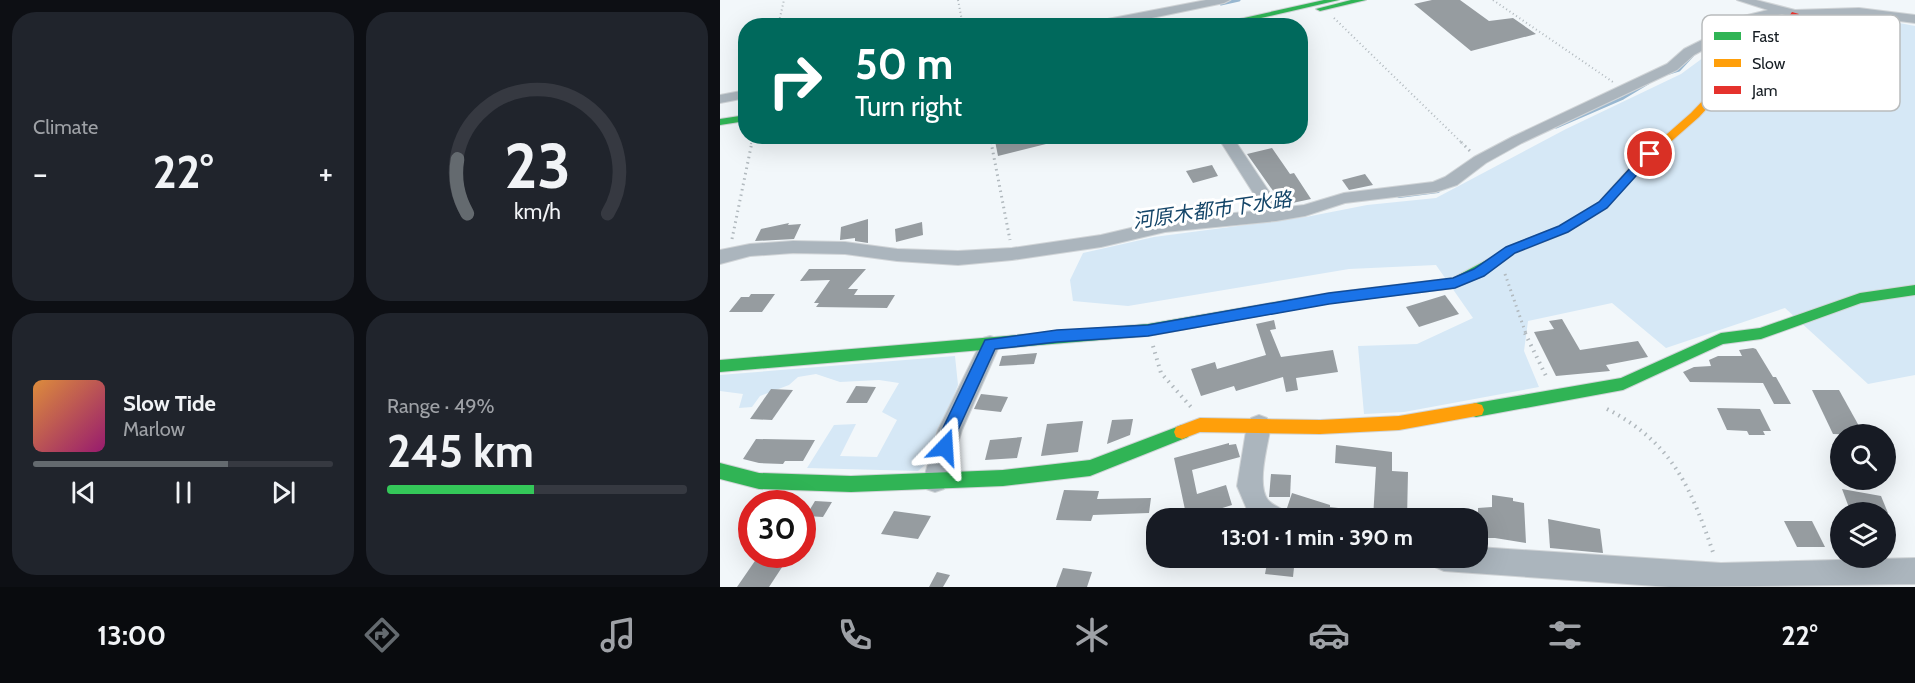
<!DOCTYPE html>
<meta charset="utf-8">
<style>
body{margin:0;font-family:Cabin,"Noto Sans JP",sans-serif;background:#20242c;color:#f1f3f6;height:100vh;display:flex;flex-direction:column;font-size:22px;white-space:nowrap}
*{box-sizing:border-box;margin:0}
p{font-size:20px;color:#9ea1a6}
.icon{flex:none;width:33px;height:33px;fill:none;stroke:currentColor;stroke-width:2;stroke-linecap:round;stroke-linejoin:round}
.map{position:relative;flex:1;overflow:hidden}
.sheet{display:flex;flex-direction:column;gap:12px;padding:12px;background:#0d0f14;width:720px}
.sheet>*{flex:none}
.hud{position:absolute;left:18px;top:18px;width:570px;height:126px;border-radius:24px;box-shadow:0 6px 24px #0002;background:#00695c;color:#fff;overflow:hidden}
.controls{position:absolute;left:1110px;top:424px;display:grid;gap:12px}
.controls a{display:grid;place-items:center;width:66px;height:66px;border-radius:50%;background:#171b24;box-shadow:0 6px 24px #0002;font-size:30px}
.speed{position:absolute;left:18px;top:490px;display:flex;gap:12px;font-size:30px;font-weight:700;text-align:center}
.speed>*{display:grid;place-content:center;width:78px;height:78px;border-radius:50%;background:#171b24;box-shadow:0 6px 24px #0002;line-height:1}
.speed .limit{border:9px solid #d22;background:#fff;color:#111}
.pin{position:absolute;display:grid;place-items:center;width:51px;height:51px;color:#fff;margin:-26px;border:3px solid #fff;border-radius:50%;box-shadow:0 2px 6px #0007}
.me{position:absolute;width:66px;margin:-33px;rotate:20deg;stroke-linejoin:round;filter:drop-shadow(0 0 4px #0008)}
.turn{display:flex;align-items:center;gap:21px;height:126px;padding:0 18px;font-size:27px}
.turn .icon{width:78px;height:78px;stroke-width:2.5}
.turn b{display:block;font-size:42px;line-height:51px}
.big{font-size:45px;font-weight:800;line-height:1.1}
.sheet .widget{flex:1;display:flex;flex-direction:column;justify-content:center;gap:9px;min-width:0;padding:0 21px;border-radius:24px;background:#20242c}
.sheet .dial{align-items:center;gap:0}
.dial svg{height:156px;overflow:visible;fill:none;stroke:#363941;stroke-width:7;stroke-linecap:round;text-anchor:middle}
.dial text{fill:#f1f3f6;stroke:none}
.song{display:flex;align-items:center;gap:18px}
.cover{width:72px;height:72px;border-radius:9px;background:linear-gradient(135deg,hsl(30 70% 55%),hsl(320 70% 35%))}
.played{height:6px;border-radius:3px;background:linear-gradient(90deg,#646a6f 65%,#363941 65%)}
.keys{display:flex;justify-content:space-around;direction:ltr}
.heat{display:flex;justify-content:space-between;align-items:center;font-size:33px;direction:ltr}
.charge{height:9px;border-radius:4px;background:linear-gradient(90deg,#34c759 49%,#363941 0)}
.sheet .tiles{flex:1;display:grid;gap:12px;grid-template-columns:repeat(2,1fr)}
.trip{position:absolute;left:426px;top:508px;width:342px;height:60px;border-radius:24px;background:#171b24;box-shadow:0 6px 24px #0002;font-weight:800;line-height:60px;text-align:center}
.tab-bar{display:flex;height:96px;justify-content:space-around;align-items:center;background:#090b0e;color:#9ea1a6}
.tab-bar .icon{width:42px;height:42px}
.tab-bar .active{color:#646a6f}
.tab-bar b{font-size:27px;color:#f1f3f6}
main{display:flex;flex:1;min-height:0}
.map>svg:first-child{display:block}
</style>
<main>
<section class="sheet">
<div class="tiles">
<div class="widget"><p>Climate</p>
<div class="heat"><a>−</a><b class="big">22°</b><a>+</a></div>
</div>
<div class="widget dial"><svg viewBox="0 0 100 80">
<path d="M14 69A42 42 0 1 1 86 69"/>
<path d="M14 69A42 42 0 0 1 9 41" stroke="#646a6f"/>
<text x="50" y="56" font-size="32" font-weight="700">23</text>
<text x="50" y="72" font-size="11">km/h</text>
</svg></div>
<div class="widget">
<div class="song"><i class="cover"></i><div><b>Slow Tide</b><p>Marlow</p></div></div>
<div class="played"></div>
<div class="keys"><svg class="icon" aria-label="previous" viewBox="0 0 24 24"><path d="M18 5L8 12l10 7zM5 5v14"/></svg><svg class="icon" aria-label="pause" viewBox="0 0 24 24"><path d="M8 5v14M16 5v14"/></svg><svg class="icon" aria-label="next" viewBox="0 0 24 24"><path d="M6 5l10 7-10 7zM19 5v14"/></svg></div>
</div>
<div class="widget"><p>Range · 49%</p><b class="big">245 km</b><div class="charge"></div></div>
</div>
</section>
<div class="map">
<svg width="1195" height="587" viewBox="0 0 1195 587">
<rect width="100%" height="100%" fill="#f2f7fa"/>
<g fill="#d6e8f6">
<path d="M 1057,16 L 1080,21 L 1148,17 L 1195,26 L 1195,375 L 1148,384 L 1065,308 L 946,348 L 892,303 L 808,321 L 804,351 L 819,387 L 684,412 L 644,414 L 638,346 L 697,344 L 753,318 L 716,265 L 629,269 L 408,306 L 353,301 L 350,280 L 363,253 L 434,237 L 586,217 L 647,205 L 716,198 L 846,129 L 961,74 L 1010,38 L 1020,28 Z"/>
<path d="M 235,356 L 238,385 L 207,463 L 198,471 L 87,468 L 114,425 L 136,424 L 120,456 L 157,457 L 177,420 L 162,412 L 179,383 L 159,380 L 120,382 L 96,374 L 78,377 L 69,385 L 40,396 L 32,407 L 19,408 L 23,394 L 0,391 L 0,375 Z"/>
</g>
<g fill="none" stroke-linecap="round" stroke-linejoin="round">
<g stroke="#98b7d0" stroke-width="3">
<path d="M 501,4 L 519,0"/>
<path d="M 1003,36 L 1023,23"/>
<path d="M 949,73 L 959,70 L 973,55"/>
<path d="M 836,127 L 903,98 L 928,83"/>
</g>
<path stroke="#98b7d0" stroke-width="4" d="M 679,196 L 718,191"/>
</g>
<g fill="#969ca0">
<path d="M 712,0 L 740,0 L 769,21 L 793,18 L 816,34 L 751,51 L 694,4 Z"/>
<path d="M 274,136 L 333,136 L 334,142 L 278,156 Z"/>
<path d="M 552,148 L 570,174 L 574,173 L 591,199 L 563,205 L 527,154 Z"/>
<path d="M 492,165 L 498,176 L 473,183 L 466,171 Z"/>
<path d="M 645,174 L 653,185 L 629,190 L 622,180 Z"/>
<path d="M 148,219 L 148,243 L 135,241 L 135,238 L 120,240 L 121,227 Z"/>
<path d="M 202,222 L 203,235 L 176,242 L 175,229 Z"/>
<path d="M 69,223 L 68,225 L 81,224 L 74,239 L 35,241 L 41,229 Z"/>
<path d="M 89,269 L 146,269 L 128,289 L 138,289 L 134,295 L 175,295 L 167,308 L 96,307 L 99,303 L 94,303 L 110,280 L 80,281 Z"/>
<path d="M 31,294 L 55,294 L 42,312 L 9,312 L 21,297 L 29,297 Z"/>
<path d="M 725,295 L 739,314 L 699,327 L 686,307 Z"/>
<path d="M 842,319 L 860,350 L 918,341 L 928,357 L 886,365 L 890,371 L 836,376 L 814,332 L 834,329 L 829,321 Z"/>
<path d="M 554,320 L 556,329 L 550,330 L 561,357 L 613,350 L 618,372 L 576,378 L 578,390 L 566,392 L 563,377 L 516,391 L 514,386 L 481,396 L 471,369 L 495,362 L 497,369 L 546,355 L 536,324 Z"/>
<path d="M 1033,348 L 1036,349 L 1053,377 L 1056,377 L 1071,404 L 1054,404 L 1043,383 L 970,382 L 963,372 L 974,367 L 991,366 L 989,360 L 998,356 L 1022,356 L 1019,350 Z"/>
<path d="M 317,353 L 314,364 L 279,366 L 282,356 Z"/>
<path d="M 136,386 L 156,387 L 147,403 L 126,403 Z"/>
<path d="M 51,389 L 73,390 L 52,420 L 30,419 Z"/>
<path d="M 1092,390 L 1119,390 L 1144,435 L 1113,434 Z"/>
<path d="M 261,394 L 288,397 L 281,412 L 254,409 Z"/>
<path d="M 997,408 L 1040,409 L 1051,431 L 1043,431 L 1045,435 L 1029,435 L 1027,431 L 1007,430 Z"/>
<path d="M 413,419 L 410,435 L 387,444 L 392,420 Z"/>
<path d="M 363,421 L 358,452 L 321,456 L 327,424 Z"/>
<path d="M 302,437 L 297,458 L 265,460 L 270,440 Z"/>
<path d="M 36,439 L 95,440 L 83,461 L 65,461 L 63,464 L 39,463 L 23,459 Z"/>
<path d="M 509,443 L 509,445 L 516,444 L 520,457 L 472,470 L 477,494 L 506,485 L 512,505 L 467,519 L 454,458 Z"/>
<path d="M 616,445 L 672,452 L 672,471 L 688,472 L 687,519 L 653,519 L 656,467 L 615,463 Z"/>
<path d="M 551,474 L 571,475 L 570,497 L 549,497 Z"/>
<path d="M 1122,489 L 1161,496 L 1168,513 L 1131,513 Z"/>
<path d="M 344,490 L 379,491 L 377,499 L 431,498 L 429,513 L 373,515 L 371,521 L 336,520 Z"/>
<path d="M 572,493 L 610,505 L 610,507 L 643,511 L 642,519 L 581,519 L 583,513 L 567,508 Z"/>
<path d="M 772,495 L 793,498 L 793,501 L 804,503 L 806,543 L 775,538 L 758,538 L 758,508 L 772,507 Z"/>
<path d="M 95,501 L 112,502 L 103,517 L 86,516 Z"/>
<path d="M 174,511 L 211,516 L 198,539 L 161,534 Z"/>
<path d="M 828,519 L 880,529 L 883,553 L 830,548 Z"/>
<path d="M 1064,521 L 1092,521 L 1105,547 L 1077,547 Z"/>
<path d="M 39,555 L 70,555 L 49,587 L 17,587 Z"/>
<path d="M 548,558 L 575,558 L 573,577 L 545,574 Z"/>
<path d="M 343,568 L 372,572 L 367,587 L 336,587 Z"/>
<path d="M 217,572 L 230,575 L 223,587 L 209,587 Z"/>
</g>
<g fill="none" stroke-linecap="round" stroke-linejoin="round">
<g stroke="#d0d4d7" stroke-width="2">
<g id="street">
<path d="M 486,0 L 510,0 L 504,3 L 393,26 L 366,26 L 372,22 Z"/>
<path d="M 1017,0 L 1036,0 L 1075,10 L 1139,8 L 1195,15 L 1195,23 L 1139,16 L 1075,18 L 1062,14 L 1015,26 L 994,44 L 974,55 L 957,70 L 802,143 L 766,163 L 737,185 L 716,192 L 625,203 L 585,216 L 556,221 L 445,232 L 381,247 L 292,260 L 238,265 L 177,261 L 125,254 L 73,253 L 30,256 L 0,264 L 0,250 L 30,244 L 73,241 L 125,242 L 177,249 L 238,251 L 292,248 L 381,235 L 445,220 L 544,210 L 497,136 L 512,136 L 560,208 L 584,205 L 624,193 L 713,182 L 725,177 L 754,157 L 792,137 L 947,64 L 964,49 L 986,38 L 1007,20 L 1048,10 Z"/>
<path d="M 26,90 L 26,98 L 0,103 L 0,95 Z"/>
<path d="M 270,336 L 277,338 L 280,344 L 242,430 L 224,489 L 215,492 L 206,489 L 203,481 L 218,430 L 263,338 Z"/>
<path d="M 539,415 L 547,418 L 551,425 C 548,445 536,484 548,500 C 556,509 563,505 569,519 L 531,519 L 517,486 L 527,425 L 531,418 Z"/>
<path d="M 758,547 L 1001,563 L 1195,558 L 1195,584 L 950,587 L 724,571 L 715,567 L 711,558 L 758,558 Z"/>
</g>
</g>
<g stroke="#d0d4d7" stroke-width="2">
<g id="fast">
<path d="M 604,0 L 619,0 L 506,26 L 488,26 Z"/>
<path d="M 631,0 L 646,0 L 600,11 L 596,9 Z"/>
<path d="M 26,115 L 26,121 L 0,125 L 0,119 Z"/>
<path d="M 776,255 L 781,257 L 782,260 L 764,275 L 735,288 L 609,303 L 428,336 L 0,372 L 0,360 L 428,324 L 609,293 L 733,278 Z"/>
<path d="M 1195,285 L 1195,295 L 1141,303 L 1041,339 L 1003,344 L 903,390 L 756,417 L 750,415 L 748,410 L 750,405 L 756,403 L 901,378 L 1001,333 L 1040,328 L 1140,293 Z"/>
<path d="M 462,425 L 468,427 L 470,432 L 468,437 L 370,476 L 283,486 L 131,492 L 39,489 L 0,479 L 0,463 L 39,473 L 131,476 L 283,470 L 370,460 Z"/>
</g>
</g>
<g stroke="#d0d4d7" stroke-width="2">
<g id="slow">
<path d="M 1016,66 L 1024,68 L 979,117 L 922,167 L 887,208 L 848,232 L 795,253 L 781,263 L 771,263 L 770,260 L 787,247 L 840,226 L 879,202 L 914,163 L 971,113 Z"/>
<path d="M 756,403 L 762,405 L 764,410 L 762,415 L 679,430 L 600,434 L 480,432 L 462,439 L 456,437 L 454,432 L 456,427 L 480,418 L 600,420 L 679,416 Z"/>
</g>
</g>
<g stroke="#d0d4d7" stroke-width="2">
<path id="jam" d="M 1072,12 L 1079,14 L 1060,41 L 1033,57 L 1022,70 L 1016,70 L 1014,68 L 1027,53 L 1054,37 Z"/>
</g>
<g stroke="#b1b9be" stroke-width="2" stroke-dasharray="1 3" stroke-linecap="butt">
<path d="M 238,0 L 243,26"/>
<path d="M 773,0 L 893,82"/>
<path d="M 614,18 L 743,144"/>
<path d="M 58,26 L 64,0"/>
<path d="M 270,136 L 272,144"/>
<path d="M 31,144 L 33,136"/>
</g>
<g stroke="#b1b9be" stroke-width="3" stroke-dasharray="1.5 4" stroke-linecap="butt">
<path d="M 271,142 L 290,240"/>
<path d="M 741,142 L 751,152"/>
<path d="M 12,239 L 32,142"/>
<path d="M 785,274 L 806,334"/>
</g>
<g stroke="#b1b9be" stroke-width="4" stroke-dasharray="1.5 5" stroke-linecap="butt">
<path d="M 805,333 L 826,376"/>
<path d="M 433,346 L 441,373 L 471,407"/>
<path d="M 887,409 C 953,443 971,488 994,555"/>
</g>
<use href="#street" fill="#abb5bd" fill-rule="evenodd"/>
<use href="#fast" fill="#30b455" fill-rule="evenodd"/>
<use href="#slow" fill="#ff9f0a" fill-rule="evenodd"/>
<use href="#jam" fill="#e5322d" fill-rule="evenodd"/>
</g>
<path fill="#1a73e8" stroke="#114b97" stroke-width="1.5" d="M 930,150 L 936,154 L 934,156 L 887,208 L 848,232 L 795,253 L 764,276 L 735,288 L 609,304 L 428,336 L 337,342 L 275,349 L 238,430 L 231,452 L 225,455 L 219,452 L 217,447 L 222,430 L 265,340 L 337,330 L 428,325 L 609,293 L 733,278 L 754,269 L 786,247 L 839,226 L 879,202 L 926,151 Z"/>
<g text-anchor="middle" stroke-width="6" stroke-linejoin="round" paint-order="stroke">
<g font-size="20" font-style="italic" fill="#144568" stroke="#fff">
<text transform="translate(492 210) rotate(-8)" y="7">河原木都市下水路</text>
</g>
</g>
<rect x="982" y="15" width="198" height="96" rx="9" fill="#fff" stroke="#b9bcbd" stroke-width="1.5"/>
<rect x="994" y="32" width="27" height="8" fill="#30b455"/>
<rect x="994" y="59" width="27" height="8" fill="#ff9f0a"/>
<rect x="994" y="86" width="27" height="8" fill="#e5322d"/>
<g font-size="16" fill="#171e24">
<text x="1032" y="42">Fast</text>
<text x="1032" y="69">Slow</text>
<text x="1032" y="96">Jam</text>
</g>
</svg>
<div class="controls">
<a><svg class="icon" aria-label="search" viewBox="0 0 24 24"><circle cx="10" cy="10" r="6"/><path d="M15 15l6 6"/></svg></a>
<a><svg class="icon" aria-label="layers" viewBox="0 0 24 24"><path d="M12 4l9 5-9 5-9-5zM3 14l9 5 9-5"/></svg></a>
</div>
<div class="speed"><div class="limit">30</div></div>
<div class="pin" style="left:930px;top:154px;background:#d93025"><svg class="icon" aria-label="arrive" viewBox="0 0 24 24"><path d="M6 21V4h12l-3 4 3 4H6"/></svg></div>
<svg class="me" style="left:225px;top:447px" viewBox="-20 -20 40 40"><path d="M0-17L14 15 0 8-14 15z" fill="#1a73e8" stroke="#fff" stroke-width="4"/></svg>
<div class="trip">13:01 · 1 min · 390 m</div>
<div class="hud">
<div class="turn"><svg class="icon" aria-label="right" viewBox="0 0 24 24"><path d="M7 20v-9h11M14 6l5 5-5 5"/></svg><div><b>50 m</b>Turn right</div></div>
</div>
</div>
</main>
<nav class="tab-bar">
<b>13:00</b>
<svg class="icon active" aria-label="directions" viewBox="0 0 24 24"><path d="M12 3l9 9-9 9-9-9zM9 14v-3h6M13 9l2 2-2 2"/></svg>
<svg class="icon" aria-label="music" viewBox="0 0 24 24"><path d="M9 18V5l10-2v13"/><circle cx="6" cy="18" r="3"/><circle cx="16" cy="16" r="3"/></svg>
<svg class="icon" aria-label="phone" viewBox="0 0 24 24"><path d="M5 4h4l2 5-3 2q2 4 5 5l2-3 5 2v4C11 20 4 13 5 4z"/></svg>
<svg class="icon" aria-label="climate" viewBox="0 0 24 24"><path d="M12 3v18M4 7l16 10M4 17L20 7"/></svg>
<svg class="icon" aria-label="car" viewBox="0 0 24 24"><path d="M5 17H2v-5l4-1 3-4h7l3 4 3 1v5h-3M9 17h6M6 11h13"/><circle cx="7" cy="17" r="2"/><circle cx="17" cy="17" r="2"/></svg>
<svg class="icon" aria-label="filters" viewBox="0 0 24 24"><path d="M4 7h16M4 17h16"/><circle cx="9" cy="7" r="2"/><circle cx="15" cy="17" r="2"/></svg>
<b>22°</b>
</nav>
